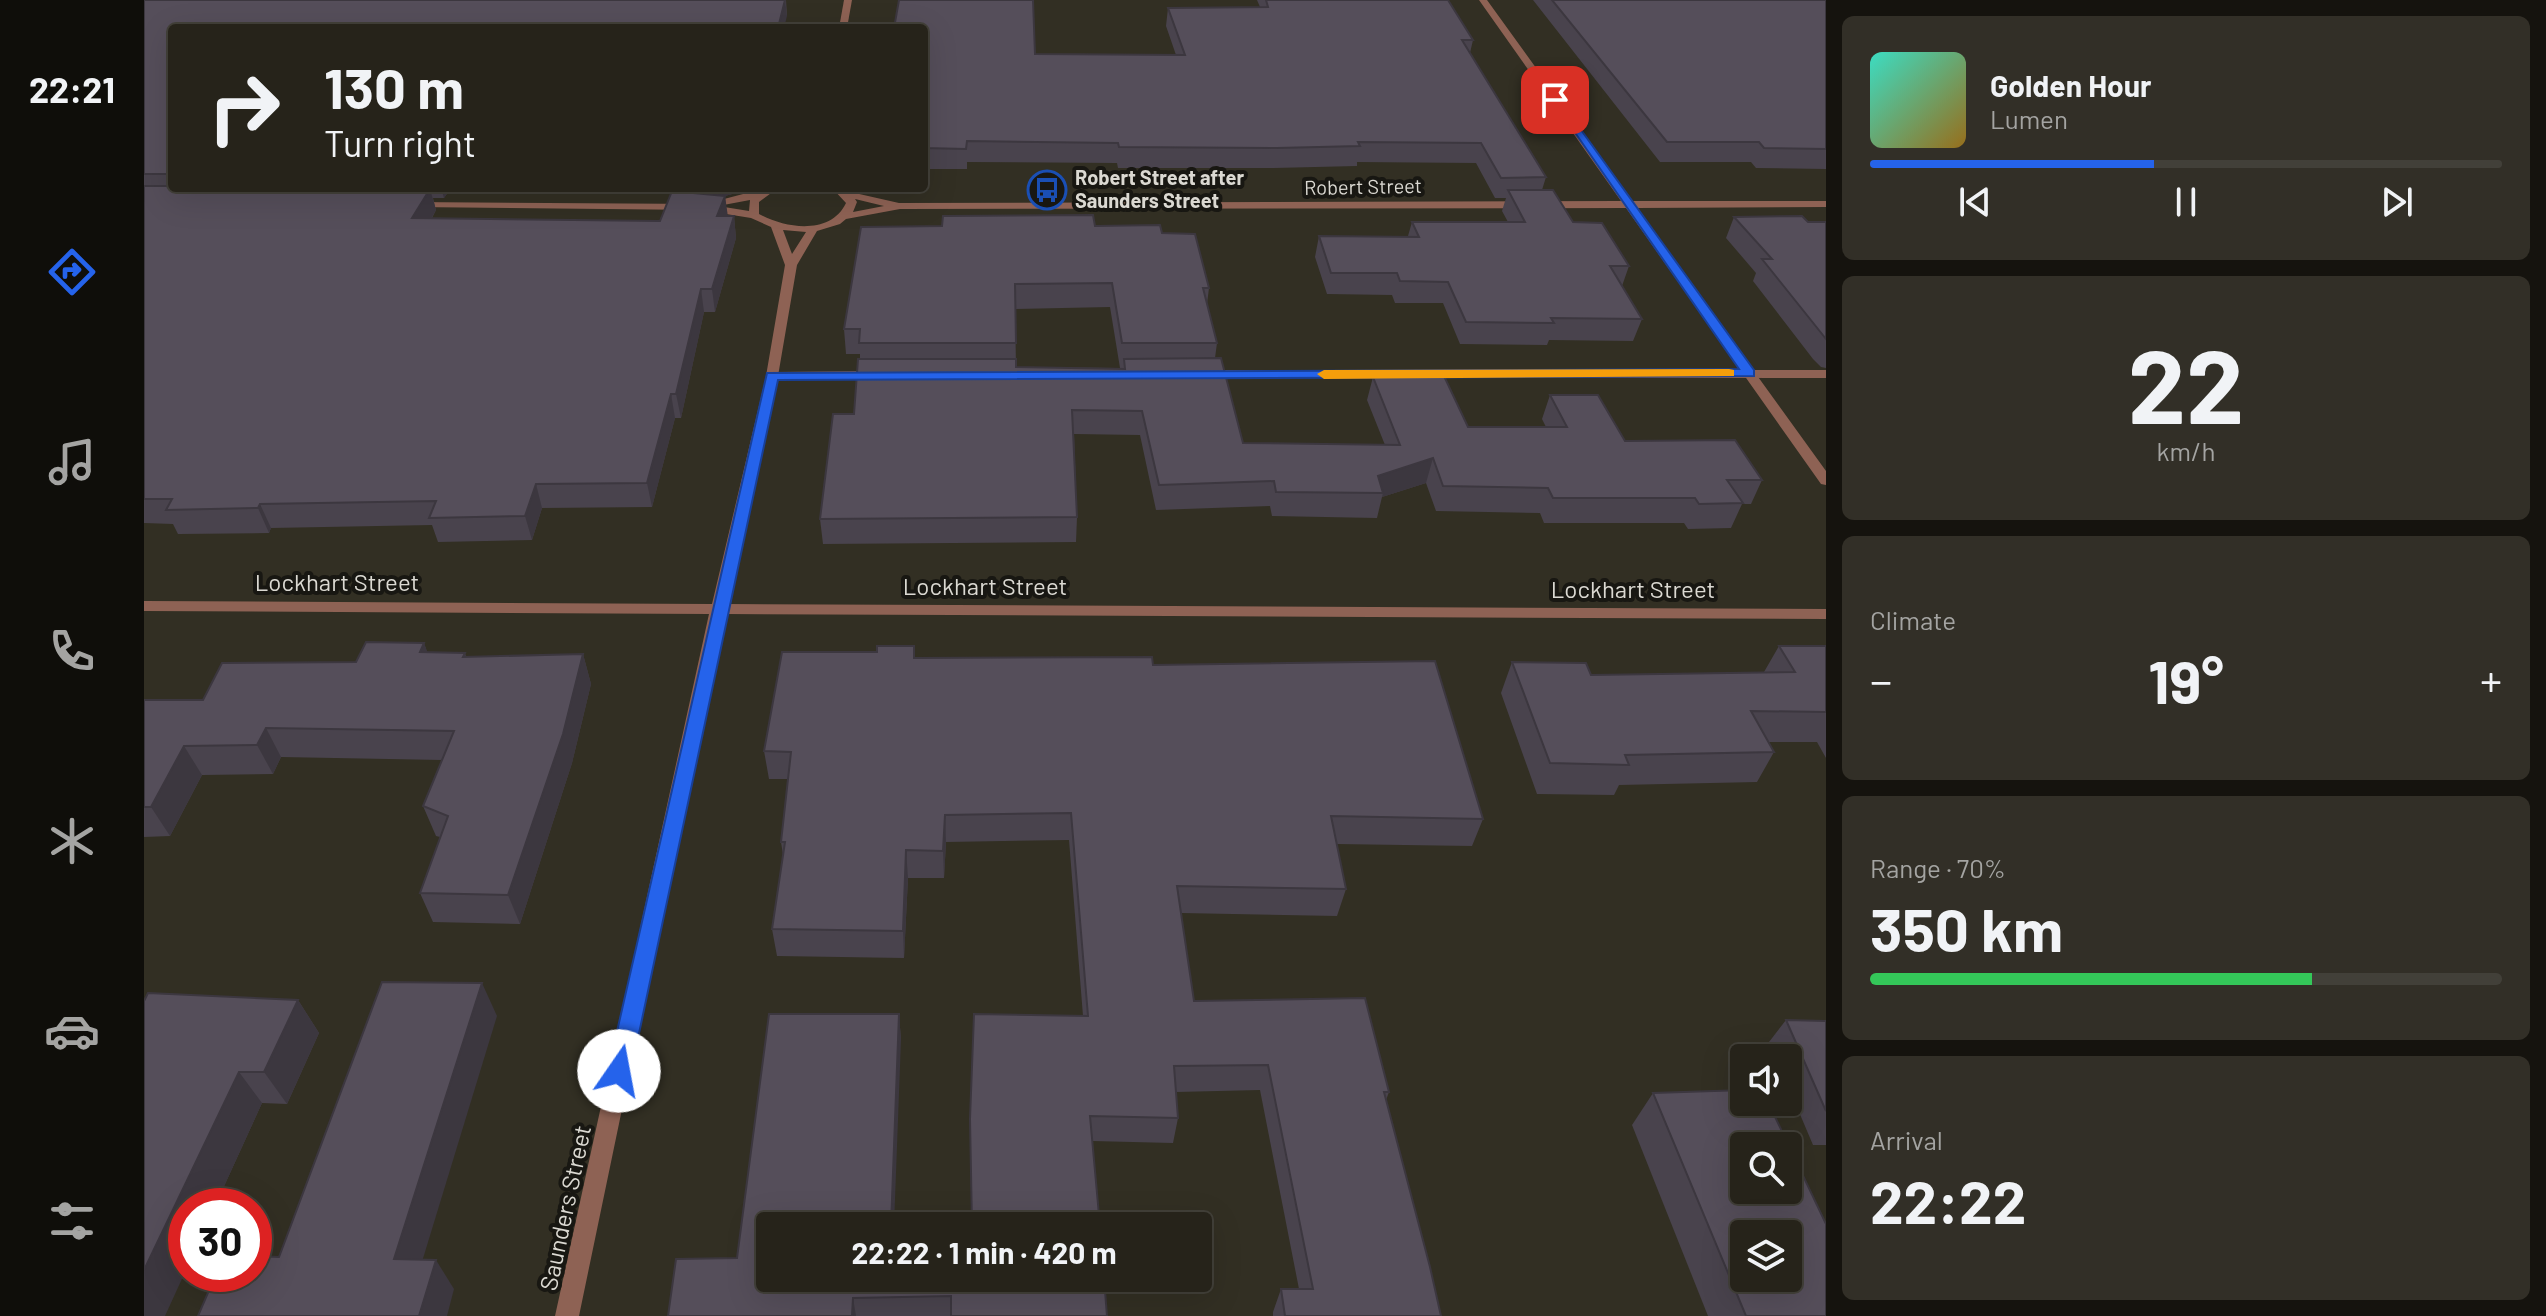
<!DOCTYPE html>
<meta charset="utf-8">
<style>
body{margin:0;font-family:Barlow,sans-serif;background:#322f27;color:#f1f3f6;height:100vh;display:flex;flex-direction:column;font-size:30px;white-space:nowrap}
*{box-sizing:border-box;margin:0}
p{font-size:26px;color:#a4a4a2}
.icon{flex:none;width:44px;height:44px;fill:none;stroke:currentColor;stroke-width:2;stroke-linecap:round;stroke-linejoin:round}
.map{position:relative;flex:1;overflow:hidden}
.panel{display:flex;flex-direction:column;gap:16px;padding:16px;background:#15130e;width:720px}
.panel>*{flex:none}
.hud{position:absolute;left:24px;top:24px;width:760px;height:168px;border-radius:8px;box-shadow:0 8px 32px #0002,0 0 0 2px #424039;background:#26231a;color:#f1f3f6;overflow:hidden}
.fabs{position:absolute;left:1586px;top:1044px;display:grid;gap:16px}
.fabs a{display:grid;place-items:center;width:72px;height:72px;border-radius:8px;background:#26231a;box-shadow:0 8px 32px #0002,0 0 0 2px #424039;font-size:40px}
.speed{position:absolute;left:24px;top:1188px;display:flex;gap:16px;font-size:40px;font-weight:700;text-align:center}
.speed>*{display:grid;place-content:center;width:104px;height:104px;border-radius:50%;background:#26231a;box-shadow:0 8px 32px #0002,0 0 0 2px #424039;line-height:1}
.speed .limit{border:12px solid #d22;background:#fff;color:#111}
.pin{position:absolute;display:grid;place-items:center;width:68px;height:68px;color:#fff;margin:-34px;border-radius:16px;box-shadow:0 4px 12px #0006}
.me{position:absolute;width:88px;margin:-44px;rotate:12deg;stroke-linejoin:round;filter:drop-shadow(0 0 6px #0008)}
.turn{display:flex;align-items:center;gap:28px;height:168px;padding:0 24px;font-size:36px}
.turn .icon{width:104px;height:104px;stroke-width:2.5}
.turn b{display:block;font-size:56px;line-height:68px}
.big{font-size:60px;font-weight:700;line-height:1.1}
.panel .tile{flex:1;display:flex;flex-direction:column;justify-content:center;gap:12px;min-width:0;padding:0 28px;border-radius:12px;background:#322f27}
.panel .dial{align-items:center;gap:0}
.dial b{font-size:104px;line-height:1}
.song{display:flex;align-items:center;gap:24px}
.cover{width:96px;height:96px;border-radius:12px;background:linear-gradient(135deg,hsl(170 70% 55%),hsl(40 70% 35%))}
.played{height:8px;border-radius:4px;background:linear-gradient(90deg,#2563eb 45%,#424039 45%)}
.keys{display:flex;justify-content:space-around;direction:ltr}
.heat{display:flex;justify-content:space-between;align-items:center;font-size:44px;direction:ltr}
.charge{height:12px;border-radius:6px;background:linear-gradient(90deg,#34c759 70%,#424039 0)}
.trip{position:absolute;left:612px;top:1212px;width:456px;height:80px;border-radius:8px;background:#26231a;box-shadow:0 8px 32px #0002,0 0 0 2px #424039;font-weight:700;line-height:80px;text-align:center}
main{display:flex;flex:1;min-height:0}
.tab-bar{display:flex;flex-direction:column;width:144px;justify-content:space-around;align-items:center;background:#0f0e0a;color:#a4a4a2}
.tab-bar .icon{width:56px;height:56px}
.tab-bar .active{color:#2563eb}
.tab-bar b{font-size:36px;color:#f1f3f6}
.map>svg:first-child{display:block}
</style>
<main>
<nav class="tab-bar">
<b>22:21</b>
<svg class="icon active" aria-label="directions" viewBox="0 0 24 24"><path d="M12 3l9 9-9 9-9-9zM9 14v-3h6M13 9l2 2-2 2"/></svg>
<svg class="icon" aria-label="music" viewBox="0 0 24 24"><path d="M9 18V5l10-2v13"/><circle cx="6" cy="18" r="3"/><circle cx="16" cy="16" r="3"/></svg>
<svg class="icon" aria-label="phone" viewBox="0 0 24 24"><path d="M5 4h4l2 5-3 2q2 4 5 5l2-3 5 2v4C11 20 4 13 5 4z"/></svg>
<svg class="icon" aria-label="climate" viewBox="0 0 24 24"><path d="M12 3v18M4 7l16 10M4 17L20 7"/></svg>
<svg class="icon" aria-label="car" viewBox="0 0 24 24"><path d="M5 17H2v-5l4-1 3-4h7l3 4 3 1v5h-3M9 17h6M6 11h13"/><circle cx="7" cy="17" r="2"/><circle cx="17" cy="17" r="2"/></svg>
<svg class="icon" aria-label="filters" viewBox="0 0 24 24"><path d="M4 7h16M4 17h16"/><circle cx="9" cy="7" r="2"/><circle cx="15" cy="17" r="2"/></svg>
</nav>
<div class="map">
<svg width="1682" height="1316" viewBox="0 0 1682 1316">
<rect width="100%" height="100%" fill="#322f23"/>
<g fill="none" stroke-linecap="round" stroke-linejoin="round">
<g fill="#8e6254" fill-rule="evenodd">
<path d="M 1061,370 L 1682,370 L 1682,378 L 1057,377 L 1055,374 Z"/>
<path d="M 734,371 L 738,372 L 738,378 L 628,380 L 622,376 L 628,372 Z"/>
</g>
<g fill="#8e6254" fill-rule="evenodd">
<path d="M 700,0 L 708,0 L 703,28 L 695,28 Z"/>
<path d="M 1335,0 L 1343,0 L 1488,201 L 1682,201 L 1682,207 L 1492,208 L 1682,471 L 1682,485 L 1677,484 L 1482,208 L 756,209 L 702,219 L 696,224 L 673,231 L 653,265 L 634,376 L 583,604 L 1682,609 L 1682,619 L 581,614 L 435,1316 L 411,1316 L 565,614 L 0,611 L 0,601 L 568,604 L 622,376 L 641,265 L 627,227 L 607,218 L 557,210 L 270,207 L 266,206 L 266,202 L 561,204 L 622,188 L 634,188 L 615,202 L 615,214 C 642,229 687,235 702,203 L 688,188 L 699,188 L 702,191 L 755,203 L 1477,201 ZM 711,199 L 740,206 L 709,212 L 713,202 ZM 606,200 L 605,211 L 574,206 ZM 639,230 L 662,232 L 648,254 Z"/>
</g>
</g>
<g fill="#49434d" fill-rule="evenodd">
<path d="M 0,0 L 642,0 L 643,16 L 28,28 L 28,188 L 307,188 L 300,198 L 289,198 L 292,210 L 288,218 L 516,221 L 535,192 L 534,188 L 594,188 L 592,193 L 581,196 L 583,216 L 590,216 L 592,238 L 571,312 L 560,312 L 537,418 L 531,418 L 508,507 L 398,508 L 388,540 L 294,542 L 288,525 L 127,528 L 125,533 L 34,534 L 29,524 L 0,523 Z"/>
<path d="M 1113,0 L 1304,0 L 1329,40 L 1326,53 L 1402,177 L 1398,190 L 1429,222 L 1485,266 L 1478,286 L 1498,319 L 1489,341 L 1405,340 L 1403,345 L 1316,344 L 1299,303 L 1251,303 L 1248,295 L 1183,294 L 1171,257 L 1175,236 L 1264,236 L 1268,222 L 1364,222 L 1358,211 L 1362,198 L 1351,198 L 1332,163 L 1213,162 L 1213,166 L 1130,168 L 974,168 L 973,163 L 823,162 L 823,169 L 780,169 L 780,28 L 891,54 L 1032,55 L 1022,26 L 1024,8 L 1116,7 Z"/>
<path d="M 1389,0 L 1682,0 L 1682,169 L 1612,168 L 1607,162 L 1516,162 Z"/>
<path d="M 1590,217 L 1682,222 L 1682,368 L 1677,367 L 1669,359 L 1609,281 L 1612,273 L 1582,238 Z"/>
<path d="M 951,226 L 1018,233 L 1065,288 L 1063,304 L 1073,343 L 1071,358 L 1099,443 L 1241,445 L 1223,400 L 1229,377 L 1324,427 L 1402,427 L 1398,419 L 1406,395 L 1481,441 L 1618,480 L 1607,504 L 1598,504 L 1587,528 L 1544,529 L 1540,523 L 1400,523 L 1396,513 L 1292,511 L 1282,483 L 1238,497 L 1233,518 L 1128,516 L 1126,506 L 1012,510 L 996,435 L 930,434 L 933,517 L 932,542 L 679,544 L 676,519 L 710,414 L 716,359 L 716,354 L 702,354 L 700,329 ZM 966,307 L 976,368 L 872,367 L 871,309 Z"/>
<path d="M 280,643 L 283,652 L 321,653 L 322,657 L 439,654 L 447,684 L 428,763 L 376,924 L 289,922 L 276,893 L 296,837 L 292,836 L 279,806 L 298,760 L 137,757 L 129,774 L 58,775 L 26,836 L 0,837 L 0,700 L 59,700 L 212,662 Z"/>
<path d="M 1635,646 L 1682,646 L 1682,758 L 1673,742 L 1625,742 L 1630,752 L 1613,782 L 1475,785 L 1470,795 L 1393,794 L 1357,693 L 1368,662 L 1447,675 L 1620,672 Z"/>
<path d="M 771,658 L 1009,665 L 1339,819 L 1328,846 L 1192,844 L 1202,889 L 1193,916 L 1037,913 L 1050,1001 L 1245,1092 L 1242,1100 L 1297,1316 L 1129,1316 L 1129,1312 L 1137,1289 L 1155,1289 L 1116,1090 L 1032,1092 L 1034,1118 L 1029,1143 L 948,1141 L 828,1226 L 939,1016 L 925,840 L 802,842 L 800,878 L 764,878 L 760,958 L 633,956 L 628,929 L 639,855 L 637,842 L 644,779 L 625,779 L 620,751 Z"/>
<path d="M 154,1000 L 175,1033 L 143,1104 L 118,1103 L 71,1206 L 42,1206 L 0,1001 Z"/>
<path d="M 755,1014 L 757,1040 L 626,1278 L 960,1278 L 963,1316 L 524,1316 L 593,1258 Z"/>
<path d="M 1642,1020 L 1682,1021 L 1682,1145 L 1669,1145 L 1644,1086 L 1644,1058 L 1632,1058 L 1625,1042 Z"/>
<path d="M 1509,1093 L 1682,1316 L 1564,1316 L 1488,1125 Z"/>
</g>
<g fill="#3c373f">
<path d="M 641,0 L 643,16 L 640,28 L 634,28 Z"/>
<path d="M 297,188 L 307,188 L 300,198 Z"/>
<path d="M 559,188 L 594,188 L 592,193 L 561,201 Z"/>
<path d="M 286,189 L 292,210 L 275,240 L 268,218 Z"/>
<path d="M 581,196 L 584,217 L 573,216 Z"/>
<path d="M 590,216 L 592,238 L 571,312 L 568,289 Z"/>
<path d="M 557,289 L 560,312 L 537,418 L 532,394 Z"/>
<path d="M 527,394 L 531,418 L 508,507 L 503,483 Z"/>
<path d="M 1289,458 L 1282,483 L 1238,497 L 1239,493 L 1234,476 Z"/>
<path d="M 392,484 L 398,508 L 388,540 L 381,516 Z"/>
<path d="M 116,504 L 127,528 L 125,533 L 114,508 Z"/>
<path d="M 280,643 L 291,672 L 276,652 Z"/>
<path d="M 439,654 L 447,684 L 428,763 L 376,924 L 364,895 Z"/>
<path d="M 122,728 L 137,757 L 129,774 L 113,745 Z"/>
<path d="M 40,746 L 58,775 L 26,836 L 7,807 Z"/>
<path d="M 801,815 L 802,842 L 800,878 L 799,851 Z"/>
<path d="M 762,850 L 764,878 L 760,958 L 759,931 Z"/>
<path d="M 338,983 L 353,1016 L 270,1288 L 250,1259 Z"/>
<path d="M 154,1000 L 175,1033 L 143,1104 L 120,1072 Z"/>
<path d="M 755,1014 L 757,1040 L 750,1226 L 747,1226 Z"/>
<path d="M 95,1072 L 118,1103 L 71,1206 L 42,1206 L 42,1270 L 21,1316 L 0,1316 L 0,1270 Z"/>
<path d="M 292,1260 L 310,1289 L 303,1316 L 275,1316 Z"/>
<path d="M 709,1298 L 712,1316 L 708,1316 Z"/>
</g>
<g fill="#554e5a" stroke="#3c373f" stroke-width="2" fill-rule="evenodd">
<path d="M 0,0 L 641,0 L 634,28 L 28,28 L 28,174 L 0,174 Z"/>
<path d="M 755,0 L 889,0 L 891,54 L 1041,55 L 1024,8 L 1124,7 L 1122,0 L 1304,0 L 1329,40 L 1318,40 L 1402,177 L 1357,178 L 1337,143 L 1214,142 L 1216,146 L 1133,148 L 975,147 L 974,143 L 823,141 L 822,149 L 780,148 L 780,28 L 750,28 Z"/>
<path d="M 1408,0 L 1682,0 L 1682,149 L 1620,148 L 1615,142 L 1523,142 Z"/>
<path d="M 0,186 L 28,186 L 28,188 L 286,189 L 268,218 L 516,221 L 528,191 L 581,196 L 573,216 L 590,216 L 568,289 L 557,289 L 532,394 L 527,394 L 503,483 L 392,484 L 381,516 L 285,518 L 292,501 L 116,504 L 114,508 L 22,510 L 28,499 L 0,499 Z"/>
<path d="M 1364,190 L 1409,190 L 1429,222 L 1458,223 L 1485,266 L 1466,266 L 1498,319 L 1407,318 L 1410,323 L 1322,322 L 1304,282 L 1256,281 L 1253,273 L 1187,273 L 1175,236 L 1275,237 L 1268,222 L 1381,222 Z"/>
<path d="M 949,215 L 951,226 L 1016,225 L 1018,233 L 1051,234 L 1065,288 L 1059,288 L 1073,343 L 978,343 L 968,283 L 871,284 L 872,343 L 715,343 L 716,329 L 700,329 L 717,227 L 798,226 L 799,216 Z"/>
<path d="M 1658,216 L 1664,222 L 1682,222 L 1682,339 L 1618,259 L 1628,259 L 1590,217 Z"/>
<path d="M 1077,358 L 1099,443 L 1256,445 L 1229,377 L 1300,376 L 1324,427 L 1423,427 L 1406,395 L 1454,395 L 1481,441 L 1591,440 L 1618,480 L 1583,480 L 1599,503 L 1555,504 L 1551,498 L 1409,498 L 1404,488 L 1299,486 L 1289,458 L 1234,476 L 1239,493 L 1132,492 L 1130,481 L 1015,485 L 998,411 L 928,410 L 933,517 L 676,519 L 689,414 L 710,414 L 714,359 L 872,359 L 872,367 L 981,369 L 980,359 Z"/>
<path d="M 222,642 L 280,643 L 276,652 L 321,653 L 319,657 L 439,654 L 419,734 L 364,895 L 276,893 L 304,816 L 279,806 L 310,731 L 122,728 L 113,745 L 40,746 L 7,807 L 0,807 L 0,700 L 59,700 L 78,663 L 212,662 Z"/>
<path d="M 733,646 L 770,646 L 770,658 L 1008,657 L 1009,665 L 1291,661 L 1339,819 L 1187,816 L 1202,889 L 1033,886 L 1050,1001 L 1221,998 L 1245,1092 L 1240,1092 L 1286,1267 L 1297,1316 L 1141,1316 L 1137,1289 L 1169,1289 L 1124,1065 L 1030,1066 L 1034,1118 L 946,1116 L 956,1226 L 828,1226 L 826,1119 L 830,1014 L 944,1016 L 927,813 L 801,815 L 799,851 L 762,850 L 759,931 L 628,929 L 641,842 L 637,842 L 647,752 L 620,751 L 638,652 L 733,652 Z"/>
<path d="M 1635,646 L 1682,646 L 1682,712 L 1607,711 L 1630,752 L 1481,755 L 1485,765 L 1406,763 L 1368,662 L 1442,663 L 1447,675 L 1651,672 Z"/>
<path d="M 238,982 L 338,983 L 250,1259 L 292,1260 L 275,1316 L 54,1316 L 72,1274 L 110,1274 L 110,1256 L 135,1257 Z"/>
<path d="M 4,993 L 154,1000 L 120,1072 L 95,1072 L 0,1270 L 0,1001 Z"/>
<path d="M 625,1014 L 755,1014 L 747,1226 L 626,1226 L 626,1278 L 960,1278 L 963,1316 L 807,1316 L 807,1296 L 709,1298 L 708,1316 L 524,1316 L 532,1259 L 593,1258 Z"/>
<path d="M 1642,1020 L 1682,1021 L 1682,1111 Z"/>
<path d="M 1600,1090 L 1600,1102 L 1624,1102 L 1682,1224 L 1682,1316 L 1602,1316 L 1509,1093 ZM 1600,1146 L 1644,1146 L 1644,1190 L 1600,1190 ZM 1600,1234 L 1644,1234 L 1644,1278 L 1600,1278 Z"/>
</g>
<path fill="#2563eb" stroke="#184099" stroke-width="2" d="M 1407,98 L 1414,98 L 1610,370 L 1610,376 L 634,380 L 487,1071 L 484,1078 L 475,1081 L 467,1078 L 464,1071 L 623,373 L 1595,369 Z"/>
<path fill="#f59e0b" d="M 1585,369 L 1590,370 L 1590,376 L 1180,379 L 1173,374 L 1180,370 Z"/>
<defs>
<g id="bus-ring" transform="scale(2)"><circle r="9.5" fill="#181712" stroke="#1a4fb4" stroke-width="1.5"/><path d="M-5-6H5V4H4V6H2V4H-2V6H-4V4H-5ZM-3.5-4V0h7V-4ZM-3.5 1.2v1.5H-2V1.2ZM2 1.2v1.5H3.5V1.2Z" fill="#1a4fb4"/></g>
</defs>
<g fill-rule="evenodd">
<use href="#bus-ring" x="903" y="190"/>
</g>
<g text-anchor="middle" stroke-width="8" stroke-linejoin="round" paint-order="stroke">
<g font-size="20" font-weight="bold" fill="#dbd9d2" stroke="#181712" text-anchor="start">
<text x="931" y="185">Robert Street after<tspan x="931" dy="23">Saunders Street</tspan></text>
</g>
<g font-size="20" fill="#dbd9d2" stroke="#181712">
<text transform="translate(1219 187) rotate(-1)" y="7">Robert Street</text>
</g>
<g font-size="24" fill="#dbd9d2" stroke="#181712">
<text x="193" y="591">Lockhart Street</text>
<text x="841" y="595">Lockhart Street</text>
<text x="1489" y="598">Lockhart Street</text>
<text transform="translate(422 1208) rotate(-78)" y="8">Saunders Street</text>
</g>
</g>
</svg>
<div class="fabs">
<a><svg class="icon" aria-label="sound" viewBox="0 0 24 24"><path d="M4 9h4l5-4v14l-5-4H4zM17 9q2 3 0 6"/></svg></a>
<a><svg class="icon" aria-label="search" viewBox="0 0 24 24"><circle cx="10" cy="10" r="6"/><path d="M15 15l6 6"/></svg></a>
<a><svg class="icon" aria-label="layers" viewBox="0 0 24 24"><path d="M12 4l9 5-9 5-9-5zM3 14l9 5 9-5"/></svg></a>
</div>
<div class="speed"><div class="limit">30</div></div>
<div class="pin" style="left:1411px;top:100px;background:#d93025"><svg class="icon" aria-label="arrive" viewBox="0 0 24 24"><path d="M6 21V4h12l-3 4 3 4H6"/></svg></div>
<svg class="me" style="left:475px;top:1071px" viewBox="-20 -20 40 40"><circle r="19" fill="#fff"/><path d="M0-13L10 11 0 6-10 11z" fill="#2563eb"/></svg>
<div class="trip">22:22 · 1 min · 420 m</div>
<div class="hud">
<div class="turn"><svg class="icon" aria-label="right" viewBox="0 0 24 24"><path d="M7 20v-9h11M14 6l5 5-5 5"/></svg><div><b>130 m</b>Turn right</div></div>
</div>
</div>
<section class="panel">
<div class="tile">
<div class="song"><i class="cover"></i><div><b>Golden Hour</b><p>Lumen</p></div></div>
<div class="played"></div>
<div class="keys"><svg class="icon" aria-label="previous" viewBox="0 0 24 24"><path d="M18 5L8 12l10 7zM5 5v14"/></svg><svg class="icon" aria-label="pause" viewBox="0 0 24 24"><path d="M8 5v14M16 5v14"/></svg><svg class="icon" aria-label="next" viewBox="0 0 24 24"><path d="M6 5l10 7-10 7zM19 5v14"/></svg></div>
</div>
<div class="tile dial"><b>22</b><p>km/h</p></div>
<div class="tile"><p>Climate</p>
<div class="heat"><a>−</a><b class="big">19°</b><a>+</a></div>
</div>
<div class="tile"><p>Range · 70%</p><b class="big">350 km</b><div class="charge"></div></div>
<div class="tile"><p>Arrival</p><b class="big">22:22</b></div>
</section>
</main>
